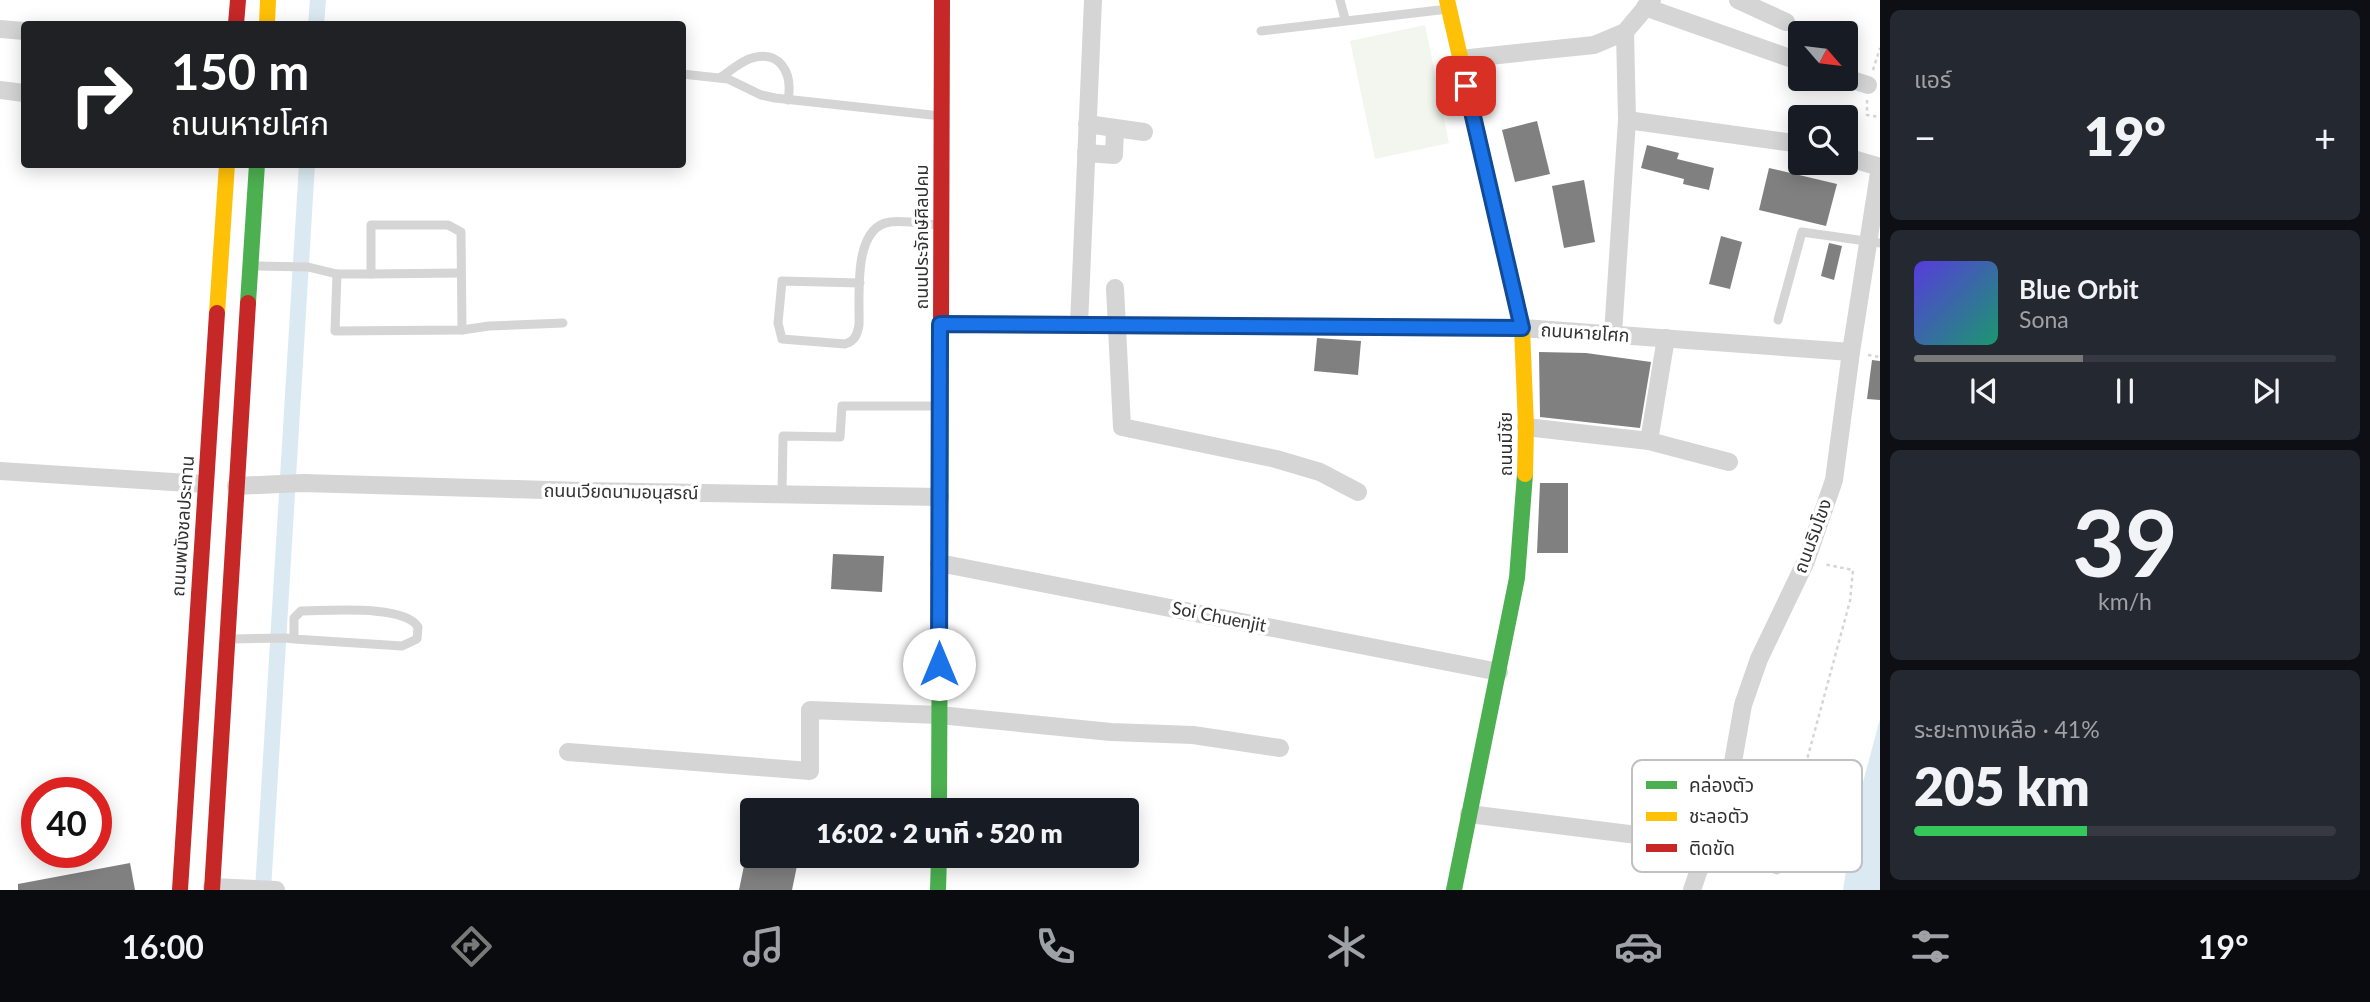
<!DOCTYPE html>
<html lang="th">
<meta charset="utf-8">
<style>
body{margin:0;font-family:Lato,"Noto Sans Thai",sans-serif;background:#242831;color:#f1f3f6;height:100vh;display:flex;flex-direction:column;font-size:26px;white-space:nowrap}
*{box-sizing:border-box;margin:0}
p{font-size:23px;color:#9ea1a6}
.icon{flex:none;width:38px;height:38px;fill:none;stroke:currentColor;stroke-width:2;stroke-linecap:round;stroke-linejoin:round}
.map{position:relative;flex:1;overflow:hidden}
.side{display:flex;flex-direction:column;gap:10px;padding:10px;background:#0d0f14;width:490px}
.side>*{flex:none}
.top-card{position:absolute;left:21px;top:21px;width:665px;height:147px;border-radius:7px;box-shadow:0 4px 18px #0003;background:#202124;color:#fff;overflow:hidden}
.needle{width:46px;rotate:118deg}
.fabs{position:absolute;left:1788px;top:21px;display:grid;gap:14px}
.fabs a{display:grid;place-items:center;width:70px;height:70px;border-radius:7px;background:#171b24;box-shadow:0 4px 18px #0003;font-size:35px}
.speed{position:absolute;left:21px;top:777px;display:flex;gap:14px;font-size:35px;font-weight:700;text-align:center}
.speed>*{display:grid;place-content:center;width:91px;height:91px;border-radius:50%;background:#171b24;box-shadow:0 4px 18px #0003;line-height:1}
.speed .limit{border:10px solid #d22;background:#fff;color:#111}
.pin{position:absolute;display:grid;place-items:center;width:60px;height:60px;color:#fff;margin:-30px;border-radius:14px;box-shadow:0 4px 10px #0006}
.me{position:absolute;width:77px;margin:-38px;rotate:0deg;stroke-linejoin:round;filter:drop-shadow(0 0 5px #0008)}
.turn{display:flex;align-items:center;gap:24px;height:147px;padding:0 35px;font-size:32px}
.turn .icon{width:91px;height:91px;stroke-width:2.5}
.turn b{display:block;font-size:49px;line-height:60px}
.big{font-size:52px;font-weight:800;line-height:1.1}
.side .widget{flex:1;display:flex;flex-direction:column;justify-content:center;gap:10px;min-width:0;padding:0 24px;border-radius:10px;background:#242831}
.side .dial{align-items:center;gap:0}
.dial b{font-size:91px;line-height:1}
.song{display:flex;align-items:center;gap:21px}
.cover{width:84px;height:84px;border-radius:10px;background:linear-gradient(135deg,hsl(250 70% 55%),hsl(160 70% 35%))}
.played{height:7px;border-radius:4px;background:linear-gradient(90deg,#797979 40%,#363941 40%)}
.keys{display:flex;justify-content:space-around;direction:ltr}
.heat{display:flex;justify-content:space-between;align-items:center;font-size:38px;direction:ltr}
.charge{height:10px;border-radius:5px;background:linear-gradient(90deg,#34c759 41%,#363941 0)}
.trip{position:absolute;left:740px;top:798px;width:399px;height:70px;border-radius:7px;background:#171b24;box-shadow:0 4px 18px #0003;font-weight:800;line-height:70px;text-align:center}
.menu{display:flex;height:112px;justify-content:space-around;align-items:center;background:#090b0e;color:#9ea1a6}
.menu .icon{width:49px;height:49px}
.menu .active{color:#797979}
.menu b{font-size:32px;color:#f1f3f6}
main{display:flex;flex:1;min-height:0}
.map>svg:first-child{display:block}
</style>
<main>
<div class="map">
<svg width="1880" height="890" viewBox="0 0 1880 890">
<rect width="100%" height="100%" fill="#fff"/>
<path fill="#f2f6ee" d="M 1425,25 L 1449,143 L 1375,159 L 1350,41 Z"/>
<path fill="#dbeaf2" d="M 1880,719 L 1880,890 L 1843,890 L 1855,812 Z"/>
<g fill="none" stroke-linecap="round" stroke-linejoin="round">
<g stroke="#dbeaf2" stroke-width="16">
<path d="M 316,24 L 318,0"/>
<path d="M 263,890 L 307,164"/>
</g>
</g>
<g fill="#808080">
<path d="M 1537,121 L 1550,174 L 1515,182 L 1502,130 Z"/>
<path d="M 1647,145 L 1679,153 L 1677,159 L 1714,168 L 1709,190 L 1683,184 L 1684,179 L 1641,168 Z"/>
<path d="M 1769,168 L 1837,184 L 1826,226 L 1759,210 Z"/>
<path d="M 1584,180 L 1595,242 L 1564,248 L 1552,186 Z"/>
<path d="M 1721,236 L 1742,242 L 1730,289 L 1709,284 Z"/>
<path d="M 1829,243 L 1842,246 L 1834,280 L 1821,276 Z"/>
<path d="M 1317,338 L 1361,341 L 1358,375 L 1314,371 Z"/>
<path d="M 1539,352 L 1586,353 L 1651,362 L 1640,428 L 1540,417 Z"/>
<path d="M 1872,360 L 1880,361 L 1880,400 L 1867,399 Z"/>
<path d="M 1540,483 L 1568,483 L 1568,553 L 1537,553 Z"/>
<path d="M 833,554 L 884,556 L 882,592 L 831,589 Z"/>
<path d="M 746,856 L 799,856 L 792,890 L 739,890 Z"/>
<path d="M 130,863 L 135,890 L 18,890 L 18,884 Z"/>
</g>
<g fill="none" stroke-linecap="round" stroke-linejoin="round">
<g stroke="#d5d5d5" stroke-width="2.5" stroke-dasharray="3.5 3.5" stroke-linecap="butt">
<path d="M 1873,70 L 1880,48"/>
<path d="M 1867,100 L 1867,115 L 1880,117"/>
<path d="M 1868,355 L 1880,357"/>
<path d="M 1780,859 L 1850,601 L 1853,570 L 1823,564"/>
</g>
<g stroke="#d5d5d5" stroke-width="9">
<path d="M 1340,0 L 1345,19"/>
<path d="M 1261,31 L 1448,9"/>
<path d="M 682,74 L 728,79 L 761,95 L 775,98 L 941,116"/>
<path d="M 721,77 C 730,71 739,63 749,59 C 780,48 793,73 788,100"/>
<path d="M 256,266 L 308,267 L 337,274 L 335,331 L 462,330 L 489,326 L 563,323"/>
<path d="M 337,274 L 371,274 L 371,225 L 448,225 L 461,232 L 462,330"/>
<path d="M 371,274 L 461,273"/>
<path d="M 860,283 L 782,281 L 778,323 L 782,339 L 845,344 C 855,341 857,335 859,325 C 860,297 852,227 890,222 C 905,220 924,224 939,225"/>
<path d="M 1778,320 L 1802,232 L 1880,243"/>
<path d="M 782,494 L 783,436 L 840,437 L 842,406 L 938,406"/>
<path d="M 233,639 L 286,638 L 294,639 L 402,646 L 417,639 L 418,627 C 405,604 327,611 301,611 L 294,618 L 294,639"/>
<path d="M 1709,844 L 1777,870"/>
</g>
<g stroke="#d5d5d5" stroke-width="18">
<path d="M 1738,0 L 1786,22"/>
<path d="M 1645,7 L 1801,62"/>
<path d="M 0,29 L 24,31"/>
<path d="M 1460,59 L 1594,45 L 1625,32 L 1652,0"/>
<path d="M 1846,78 L 1868,85"/>
<path d="M 0,90 L 24,93"/>
<path d="M 1627,120 L 1801,144"/>
<path d="M 1087,124 L 1144,132"/>
<path d="M 1086,153 L 1114,155 L 1115,129"/>
<path d="M 1115,288 L 1122,427 L 1276,459 L 1320,472 L 1358,492"/>
<path d="M 940,324 L 1522,328 L 1851,352"/>
<path d="M 1079,325 L 1093,0"/>
<path d="M 1613,334 L 1627,120 L 1625,32"/>
<path d="M 1526,427 L 1649,441 L 1666,338"/>
<path d="M 1649,441 L 1729,462"/>
<path d="M 0,471 L 204,484"/>
<path d="M 236,486 L 303,483 L 582,491 L 940,497"/>
<path d="M 939,563 L 1499,672"/>
<path d="M 568,752 L 810,771 L 810,710 L 939,715 L 1111,732 L 1193,735 L 1280,748"/>
<path d="M 1469,814 L 1709,844"/>
<path d="M 212,887 L 276,890"/>
<path d="M 1692,890 L 1730,779 L 1743,705 L 1759,659 L 1806,561 L 1834,480 L 1851,352 L 1880,167 L 1846,157"/>
</g>
<g stroke="#4caf50" stroke-width="16">
<path d="M 248,303 L 257,164"/>
<path d="M 939,810 L 941,331"/>
<path d="M 938,890 L 939,856"/>
<path d="M 1454,890 L 1517,578 L 1525,474"/>
</g>
<g stroke="#ffc107" stroke-width="16">
<path d="M 1447,0 L 1522,328 L 1526,427 L 1525,474"/>
<path d="M 267,24 L 268,0"/>
<path d="M 217,313 L 227,164"/>
</g>
<g stroke="#c62828" stroke-width="16">
<path d="M 236,24 L 238,0"/>
<path d="M 941,331 L 942,0"/>
<path d="M 180,890 L 217,313"/>
<path d="M 212,890 L 248,303"/>
</g>
</g>
<g fill="none" stroke-linecap="round" stroke-linejoin="round">
<g stroke="#114b97" stroke-width="18">
<path id="route" d="M 939,664 L 940,324 L 1522,328 L 1466,86"/>
</g>
<use href="#route" stroke="#1a73e8" stroke-width="12"/>
</g>
<g text-anchor="middle" stroke-width="7" stroke-linejoin="round" paint-order="stroke">
<g font-size="18" fill="#313131" stroke="#fff">
<text transform="translate(922 237) rotate(-90)" y="6">ถนนประจักษ์ศิลปคม</text>
<text transform="translate(1585 333) rotate(4)" y="6">ถนนหายโศก</text>
<text transform="translate(1506 444) rotate(-90)" y="6">ถนนมีชัย</text>
<text transform="translate(621 492) rotate(1)" y="6">ถนนเวียดนามอนุสรณ์</text>
<text transform="translate(183 526) rotate(-86)" y="6">ถนนพนังชลประทาน</text>
<text transform="translate(1813 536) rotate(-70)" y="6">ถนนริมโขง</text>
<text transform="translate(1219 617) rotate(11)" y="6">Soi Chuenjit</text>
</g>
</g>
<rect x="1632" y="760" width="230" height="112" rx="10" fill="#fff" stroke="#c1c1c1" stroke-width="2"/>
<rect x="1646" y="781" width="31" height="8" fill="#4caf50"/>
<rect x="1646" y="812" width="31" height="9" fill="#ffc107"/>
<rect x="1646" y="844" width="31" height="8" fill="#c62828"/>
<g font-size="19" fill="#313131">
<text x="1689" y="792">คล่องตัว</text>
<text x="1689" y="823">ชะลอตัว</text>
<text x="1689" y="855">ติดขัด</text>
</g>
</svg>
<div class="fabs">
<a><svg class="needle" viewBox="-14 -14 28 28"><path d="M0-13l5 13h-10z" fill="#e53935"/><path d="M0 13l5-13h-10z" fill="#9ea1a6"/></svg></a>
<a><svg class="icon" aria-label="search" viewBox="0 0 24 24"><circle cx="10" cy="10" r="6"/><path d="M15 15l6 6"/></svg></a>
</div>
<div class="speed"><div class="limit">40</div></div>
<div class="pin" style="left:1466px;top:86px;background:#d93025"><svg class="icon" aria-label="arrive" viewBox="0 0 24 24"><path d="M6 21V4h12l-3 4 3 4H6"/></svg></div>
<svg class="me" style="left:939px;top:664px" viewBox="-20 -20 40 40"><circle r="19" fill="#fff"/><path d="M0-13L10 11 0 6-10 11z" fill="#1a73e8"/></svg>
<div class="trip">16:02 · 2 นาที · 520 m</div>
<div class="top-card">
<div class="turn"><svg class="icon" aria-label="right" viewBox="0 0 24 24"><path d="M7 20v-9h11M14 6l5 5-5 5"/></svg><div><b>150 m</b>ถนนหายโศก</div></div>
</div>
</div>
<section class="side">
<div class="widget"><p>แอร์</p>
<div class="heat"><a>−</a><b class="big">19°</b><a>+</a></div>
</div>
<div class="widget">
<div class="song"><i class="cover"></i><div><b>Blue Orbit</b><p>Sona</p></div></div>
<div class="played"></div>
<div class="keys"><svg class="icon" aria-label="previous" viewBox="0 0 24 24"><path d="M18 5L8 12l10 7zM5 5v14"/></svg><svg class="icon" aria-label="pause" viewBox="0 0 24 24"><path d="M8 5v14M16 5v14"/></svg><svg class="icon" aria-label="next" viewBox="0 0 24 24"><path d="M6 5l10 7-10 7zM19 5v14"/></svg></div>
</div>
<div class="widget dial"><b>39</b><p>km/h</p></div>
<div class="widget"><p>ระยะทางเหลือ · 41%</p><b class="big">205 km</b><div class="charge"></div></div>
</section>
</main>
<nav class="menu">
<b>16:00</b>
<svg class="icon active" aria-label="directions" viewBox="0 0 24 24"><path d="M12 3l9 9-9 9-9-9zM9 14v-3h6M13 9l2 2-2 2"/></svg>
<svg class="icon" aria-label="music" viewBox="0 0 24 24"><path d="M9 18V5l10-2v13"/><circle cx="6" cy="18" r="3"/><circle cx="16" cy="16" r="3"/></svg>
<svg class="icon" aria-label="phone" viewBox="0 0 24 24"><path d="M5 4h4l2 5-3 2q2 4 5 5l2-3 5 2v4C11 20 4 13 5 4z"/></svg>
<svg class="icon" aria-label="climate" viewBox="0 0 24 24"><path d="M12 3v18M4 7l16 10M4 17L20 7"/></svg>
<svg class="icon" aria-label="car" viewBox="0 0 24 24"><path d="M5 17H2v-5l4-1 3-4h7l3 4 3 1v5h-3M9 17h6M6 11h13"/><circle cx="7" cy="17" r="2"/><circle cx="17" cy="17" r="2"/></svg>
<svg class="icon" aria-label="filters" viewBox="0 0 24 24"><path d="M4 7h16M4 17h16"/><circle cx="9" cy="7" r="2"/><circle cx="15" cy="17" r="2"/></svg>
<b>19°</b>
</nav>
